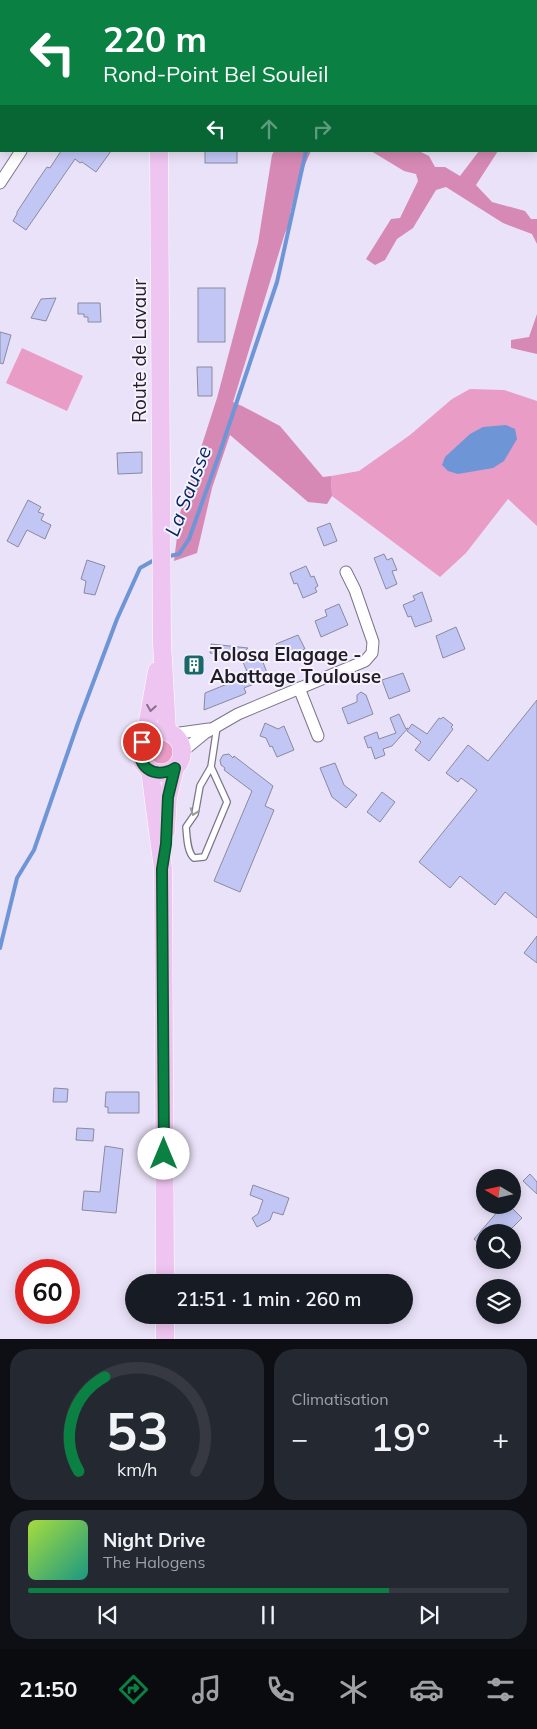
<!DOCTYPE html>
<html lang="fr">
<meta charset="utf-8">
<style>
body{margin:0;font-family:Mulish,sans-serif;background:#242831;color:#f1f3f6;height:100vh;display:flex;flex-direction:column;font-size:19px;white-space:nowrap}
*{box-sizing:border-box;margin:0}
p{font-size:16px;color:#9ea1a6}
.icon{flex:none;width:28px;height:28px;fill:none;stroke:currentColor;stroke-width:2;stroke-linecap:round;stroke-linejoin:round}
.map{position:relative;height:1339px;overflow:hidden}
.details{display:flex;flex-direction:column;gap:10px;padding:10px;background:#0d0f14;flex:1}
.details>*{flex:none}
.banner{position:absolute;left:0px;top:0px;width:538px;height:152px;box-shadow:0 2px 12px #0003;background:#0b8043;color:#fff;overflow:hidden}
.needle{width:32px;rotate:279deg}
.tools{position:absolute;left:476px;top:1169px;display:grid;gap:10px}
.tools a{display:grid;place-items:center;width:45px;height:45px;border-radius:50%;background:#171b24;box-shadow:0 2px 12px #0003;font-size:25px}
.speed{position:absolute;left:15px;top:1259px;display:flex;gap:10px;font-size:25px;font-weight:700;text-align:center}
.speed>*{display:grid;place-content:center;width:65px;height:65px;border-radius:50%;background:#171b24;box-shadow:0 2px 12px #0003;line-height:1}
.speed .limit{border:8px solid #d22;background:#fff;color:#111}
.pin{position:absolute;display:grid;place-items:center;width:42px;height:42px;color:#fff;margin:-21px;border:2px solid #fff;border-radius:50%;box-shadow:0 1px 5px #0007}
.me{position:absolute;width:55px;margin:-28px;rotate:0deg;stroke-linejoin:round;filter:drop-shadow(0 0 4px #0008)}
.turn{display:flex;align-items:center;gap:18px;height:105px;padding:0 20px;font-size:22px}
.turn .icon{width:65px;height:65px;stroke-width:2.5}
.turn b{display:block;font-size:35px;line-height:42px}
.lanes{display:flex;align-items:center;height:48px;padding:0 20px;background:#0003;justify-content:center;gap:25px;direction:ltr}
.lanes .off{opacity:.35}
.big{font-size:38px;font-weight:600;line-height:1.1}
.details .tile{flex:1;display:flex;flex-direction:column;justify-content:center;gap:8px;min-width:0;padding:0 18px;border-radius:20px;background:#242831}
.details .dial{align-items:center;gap:0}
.dial svg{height:130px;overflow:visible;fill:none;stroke:#363941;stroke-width:7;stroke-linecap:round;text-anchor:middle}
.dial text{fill:#f1f3f6;stroke:none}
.song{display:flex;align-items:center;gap:15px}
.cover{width:60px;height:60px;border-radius:8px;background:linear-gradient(135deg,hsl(80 70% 55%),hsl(170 70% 35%))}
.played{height:5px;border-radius:2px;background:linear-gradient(90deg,#0b8043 75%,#363941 75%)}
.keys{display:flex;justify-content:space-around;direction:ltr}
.heat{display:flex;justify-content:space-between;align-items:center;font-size:28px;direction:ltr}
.details .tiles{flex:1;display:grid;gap:10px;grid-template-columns:1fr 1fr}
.tile:last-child{grid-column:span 2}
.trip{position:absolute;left:125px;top:1274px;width:288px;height:50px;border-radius:25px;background:#171b24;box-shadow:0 2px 12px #0003;font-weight:600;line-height:50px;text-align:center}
.tabs{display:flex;height:80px;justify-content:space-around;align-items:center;background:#090b0e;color:#9ea1a6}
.tabs .icon{width:35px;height:35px}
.tabs .current{color:#0b8043}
.tabs b{font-size:22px;color:#f1f3f6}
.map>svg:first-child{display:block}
</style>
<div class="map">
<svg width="537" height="1339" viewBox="0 0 537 1339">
<rect width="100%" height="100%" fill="#eae2f8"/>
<g fill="#e89cc6">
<path d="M 22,348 L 83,376 L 67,411 L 6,383 Z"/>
<path d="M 470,389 L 504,390 L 537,401 L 537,526 L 508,499 L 466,553 L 440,577 L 332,496 L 331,476 L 359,471 L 410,435 L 452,399 Z"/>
<circle cx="160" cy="753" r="13"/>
</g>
<g fill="#d589b4">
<path d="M 274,151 L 311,151 C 302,170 296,189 291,209 C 289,218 290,225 285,233 L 233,402 L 242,406 L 280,426 L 323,477 L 331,476 L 332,496 L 327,504 L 308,502 L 230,435 L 212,488 L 197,553 L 174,561 L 180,513 L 217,398 L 258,243 L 272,155 Z"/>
<path d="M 371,151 L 419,151 L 429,156 L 435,167 L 445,167 L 460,176 L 479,151 L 498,151 L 476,185 L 492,202 L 525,211 L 531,219 L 537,219 L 537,244 L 532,234 L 503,223 L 446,187 L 436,190 L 413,228 L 397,239 L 385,260 L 375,265 L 366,259 L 391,219 L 400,218 L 418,181 L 416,174 L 404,171 Z"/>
<path d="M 537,314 L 537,354 L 511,348 L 511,340 L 529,337 Z"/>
</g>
<path fill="#6e95d6" d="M 506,425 L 515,429 L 517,439 L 504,461 L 493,468 L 458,474 L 448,471 L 442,465 L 445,457 L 470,434 L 483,427 Z"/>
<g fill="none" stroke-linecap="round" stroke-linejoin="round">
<g stroke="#6e95d6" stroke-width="4">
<path d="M 415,1 L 416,0"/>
<path d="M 165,557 L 179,554 L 189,539 L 218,458 L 277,282 L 306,151"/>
<path d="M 0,948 L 17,878 L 34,850 L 78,723 L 117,619 L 140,568 L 156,559"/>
</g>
</g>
<g fill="#c2c6f4" stroke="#898a9e">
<path d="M 61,151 L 111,151 L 96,172 L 82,162 L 80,163 L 75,159 L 26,230 L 13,221 L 17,214 L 17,212 L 38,180 L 47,167 L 50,168 Z"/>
<rect x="205" y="151" width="32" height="12"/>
<rect x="198" y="288" width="27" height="54"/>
<path d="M 56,298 L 46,321 L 31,318 L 41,299 Z"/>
<path d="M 78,303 L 100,303 L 101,322 L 88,322 L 88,317 L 84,317 L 84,314 L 78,314 Z"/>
<path d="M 0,332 L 11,335 L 3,364 L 0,363 Z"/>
<path d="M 197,367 L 212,367 L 212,396 L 198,396 Z"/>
<path d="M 142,452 L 142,473 L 118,474 L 117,453 Z"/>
<path d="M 28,500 L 41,507 L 38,512 L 44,514 L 41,520 L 51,525 L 45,539 L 27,530 L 18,547 L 7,541 Z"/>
<path d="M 330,523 L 337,541 L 324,546 L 317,528 Z"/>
<path d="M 384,554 L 387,560 L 392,558 L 397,570 L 392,571 L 397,584 L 386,589 L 374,558 Z"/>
<path d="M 87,560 L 105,566 L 95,595 L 84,593 L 86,581 L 81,579 Z"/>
<path d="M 306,566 L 311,577 L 314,576 L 318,586 L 315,588 L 317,592 L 303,598 L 297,583 L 294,584 L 290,573 Z"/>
<path d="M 422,592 L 432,621 L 415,627 L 411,616 L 408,617 L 403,605 L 415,600 L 413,596 Z"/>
<path d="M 339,604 L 348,625 L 321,637 L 315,621 L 327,616 L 325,610 Z"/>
<path d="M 456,627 L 465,649 L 443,658 L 436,636 Z"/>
<path d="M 298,635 L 305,649 L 282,658 L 276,644 Z"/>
<path d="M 211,644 L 248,648 L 238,657 L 210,653 Z"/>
<path d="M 187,656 L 201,657 L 201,673 L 187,673 Z"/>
<path d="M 261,657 L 269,678 L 244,688 L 246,693 L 242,695 L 204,710 L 205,693 L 252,674 L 248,674 L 243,662 Z"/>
<path d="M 403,673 L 410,691 L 389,699 L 382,680 Z"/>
<path d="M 361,692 L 366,695 L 373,714 L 348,724 L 342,708 L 357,702 L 357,695 Z"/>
<path d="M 537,700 L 537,918 L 505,892 L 495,905 L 460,876 L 450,888 L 419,862 L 477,790 L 461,778 L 458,782 L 446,773 L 468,745 L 488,761 Z"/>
<path d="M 399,714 L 406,729 L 408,728 L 392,746 L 383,749 L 385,755 L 375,759 L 371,747 L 368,748 L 364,737 L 377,732 L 379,739 L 396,733 L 390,718 Z"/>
<path d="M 443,717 L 453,725 L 451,727 L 453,729 L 429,761 L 415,750 L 421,742 L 407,731 L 412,724 L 427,734 L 439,718 L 441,719 Z"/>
<path d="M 265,723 L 278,729 L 284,726 L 294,750 L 277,757 L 272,746 L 270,747 L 266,738 L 260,736 Z"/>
<path d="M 229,754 L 233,758 L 234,756 L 273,786 L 265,806 L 274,810 L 240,892 L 214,881 L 252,791 L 224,770 L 225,768 L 221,765 L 220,760 L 223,755 Z"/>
<path d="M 335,763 L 344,785 L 357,795 L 346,808 L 332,797 L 320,768 Z"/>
<path d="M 382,792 L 395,802 L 380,822 L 367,812 Z"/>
<path d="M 537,936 L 537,963 L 524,953 Z"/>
<path d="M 54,1088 L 68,1089 L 67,1102 L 53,1102 Z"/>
<path d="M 106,1092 L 139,1092 L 139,1113 L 108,1113 L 108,1107 L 105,1107 Z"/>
<path d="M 77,1128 L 94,1129 L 93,1141 L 76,1140 Z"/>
<path d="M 105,1146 L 123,1149 L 116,1213 L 82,1210 L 84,1191 L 100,1192 Z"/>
<path d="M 530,1174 L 537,1182 L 537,1194 L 523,1181 Z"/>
<path d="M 253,1185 L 289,1198 L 283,1215 L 273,1212 L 270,1220 L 257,1227 L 252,1218 L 258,1214 L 263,1200 L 250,1195 Z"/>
<path d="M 510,1206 L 522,1218 L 508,1232 L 485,1232 L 485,1249 L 474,1239 L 499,1210 L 502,1213 Z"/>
</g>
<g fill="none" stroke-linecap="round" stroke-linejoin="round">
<g stroke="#7c7588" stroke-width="8">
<path id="lane" d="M 211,767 L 227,802 L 207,850 L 204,857 L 194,858 C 187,852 187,837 186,827 L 195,814 L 200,786 L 211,767 L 217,727"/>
</g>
<g stroke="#7c7588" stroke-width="13">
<g id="street">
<path d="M 84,1 L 85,0"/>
<path d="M 0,183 L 21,151"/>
<path d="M 299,688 L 318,736"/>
<path d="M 173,734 L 209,729"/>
<path d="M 183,751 L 205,733 L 238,714 L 365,661 L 372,653 L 373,642 L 355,590 L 346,572"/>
</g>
</g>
<g stroke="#fff" stroke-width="19">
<g id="primary">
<path d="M 158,0 L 158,1"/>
<path d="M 159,151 L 162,643 L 167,731"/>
<circle cx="161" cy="752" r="21"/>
<path d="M 145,737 L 157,671"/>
<path d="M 150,770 L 163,869 L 165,1282"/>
<path d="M 166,831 L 168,797 L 175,768"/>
<path d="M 165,1315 L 165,1339"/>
</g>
</g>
<use href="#lane" stroke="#fff" stroke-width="5.5"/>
<use href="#street" stroke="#fff" stroke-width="11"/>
<use href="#primary" stroke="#eec4f1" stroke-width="18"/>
</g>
<defs><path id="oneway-chevron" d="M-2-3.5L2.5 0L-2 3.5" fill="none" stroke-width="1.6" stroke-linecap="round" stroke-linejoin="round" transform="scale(1.25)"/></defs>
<use stroke="#87708a" href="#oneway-chevron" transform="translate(151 708) rotate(99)"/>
<use stroke="#9b999c" href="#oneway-chevron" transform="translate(194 812) rotate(110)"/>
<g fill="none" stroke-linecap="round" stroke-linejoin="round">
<g stroke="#07532c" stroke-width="12">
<path id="route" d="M 142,742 C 133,765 154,781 175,768 L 168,797 L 166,844 L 162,869 L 164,1154"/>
</g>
<use href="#route" stroke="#0b8043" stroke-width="9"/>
</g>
<defs>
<g id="building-square" transform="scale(1.125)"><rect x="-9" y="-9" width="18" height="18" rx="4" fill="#196768" stroke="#f6f1fe"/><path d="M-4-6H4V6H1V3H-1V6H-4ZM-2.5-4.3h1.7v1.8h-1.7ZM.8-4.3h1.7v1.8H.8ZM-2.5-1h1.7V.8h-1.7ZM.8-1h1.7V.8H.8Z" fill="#fff"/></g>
</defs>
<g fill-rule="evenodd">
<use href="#building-square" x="194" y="665"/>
</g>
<g text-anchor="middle" stroke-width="4" stroke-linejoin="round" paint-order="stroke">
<g font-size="19" fill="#201d24" stroke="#f6f1fe">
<text transform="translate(139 351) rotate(-90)" y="7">Route de Lavaur</text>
</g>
<g font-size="19" font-weight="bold" fill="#201d24" stroke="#f6f1fe" text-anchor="start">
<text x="210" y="661">Tolosa Elagage -<tspan x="210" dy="22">Abattage Toulouse</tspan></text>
</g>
<g font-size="20" font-style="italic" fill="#052862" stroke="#f6f1fe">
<text transform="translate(188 491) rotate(-69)" y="7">La Sausse</text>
</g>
</g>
</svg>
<div class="tools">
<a><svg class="needle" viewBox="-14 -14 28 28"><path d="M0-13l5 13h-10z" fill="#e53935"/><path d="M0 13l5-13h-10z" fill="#9ea1a6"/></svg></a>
<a><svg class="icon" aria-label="search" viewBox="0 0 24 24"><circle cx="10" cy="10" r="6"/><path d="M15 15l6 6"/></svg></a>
<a><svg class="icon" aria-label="layers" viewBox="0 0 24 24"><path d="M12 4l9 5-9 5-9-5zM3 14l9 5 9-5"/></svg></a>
</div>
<div class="speed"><div class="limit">60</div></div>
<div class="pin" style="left:142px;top:742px;background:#d93025"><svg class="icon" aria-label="arrive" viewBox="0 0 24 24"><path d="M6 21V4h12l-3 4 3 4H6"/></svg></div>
<svg class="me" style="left:164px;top:1154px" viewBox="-20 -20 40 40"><circle r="19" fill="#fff"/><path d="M0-13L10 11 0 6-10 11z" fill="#0b8043"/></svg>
<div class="trip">21:51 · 1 min · 260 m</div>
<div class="banner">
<div class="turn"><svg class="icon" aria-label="left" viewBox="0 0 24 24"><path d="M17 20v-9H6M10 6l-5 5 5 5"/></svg><div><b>220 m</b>Rond-Point Bel Souleil</div></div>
<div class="lanes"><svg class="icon" aria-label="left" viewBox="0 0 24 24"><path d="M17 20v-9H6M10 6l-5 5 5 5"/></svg><svg class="icon off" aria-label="ahead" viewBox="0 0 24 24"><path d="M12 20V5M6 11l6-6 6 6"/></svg><svg class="icon off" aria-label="right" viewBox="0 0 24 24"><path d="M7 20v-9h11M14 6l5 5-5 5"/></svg></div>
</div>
</div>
<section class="details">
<div class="tiles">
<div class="tile dial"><svg viewBox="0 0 100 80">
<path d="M14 69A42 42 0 1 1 86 69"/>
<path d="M14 69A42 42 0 0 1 30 11" stroke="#0b8043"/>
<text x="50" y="56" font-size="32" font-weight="700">53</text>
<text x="50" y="72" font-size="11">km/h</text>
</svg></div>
<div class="tile"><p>Climatisation</p>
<div class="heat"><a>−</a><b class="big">19°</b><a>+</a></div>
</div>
<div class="tile">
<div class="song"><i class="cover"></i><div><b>Night Drive</b><p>The Halogens</p></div></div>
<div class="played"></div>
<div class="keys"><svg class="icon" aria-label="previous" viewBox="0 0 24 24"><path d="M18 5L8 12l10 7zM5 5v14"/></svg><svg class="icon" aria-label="pause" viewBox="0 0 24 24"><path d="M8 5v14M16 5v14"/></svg><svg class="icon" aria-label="next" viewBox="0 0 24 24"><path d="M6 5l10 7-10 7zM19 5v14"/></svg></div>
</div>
</div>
</section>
<nav class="tabs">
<b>21:50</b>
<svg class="icon current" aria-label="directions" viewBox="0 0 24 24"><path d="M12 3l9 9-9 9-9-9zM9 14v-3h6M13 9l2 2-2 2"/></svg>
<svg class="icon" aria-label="music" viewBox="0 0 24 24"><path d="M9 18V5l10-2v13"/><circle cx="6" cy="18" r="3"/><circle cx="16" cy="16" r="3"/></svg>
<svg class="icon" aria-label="phone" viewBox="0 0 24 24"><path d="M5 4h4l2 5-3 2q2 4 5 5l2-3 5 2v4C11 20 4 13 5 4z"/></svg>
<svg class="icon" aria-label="climate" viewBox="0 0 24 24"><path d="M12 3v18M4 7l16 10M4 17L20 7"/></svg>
<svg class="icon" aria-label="car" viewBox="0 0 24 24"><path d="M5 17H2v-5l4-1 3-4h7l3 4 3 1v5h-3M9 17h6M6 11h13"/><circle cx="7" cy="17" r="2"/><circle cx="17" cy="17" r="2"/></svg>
<svg class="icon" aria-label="filters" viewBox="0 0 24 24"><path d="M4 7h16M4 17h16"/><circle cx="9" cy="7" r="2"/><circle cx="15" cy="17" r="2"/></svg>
</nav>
